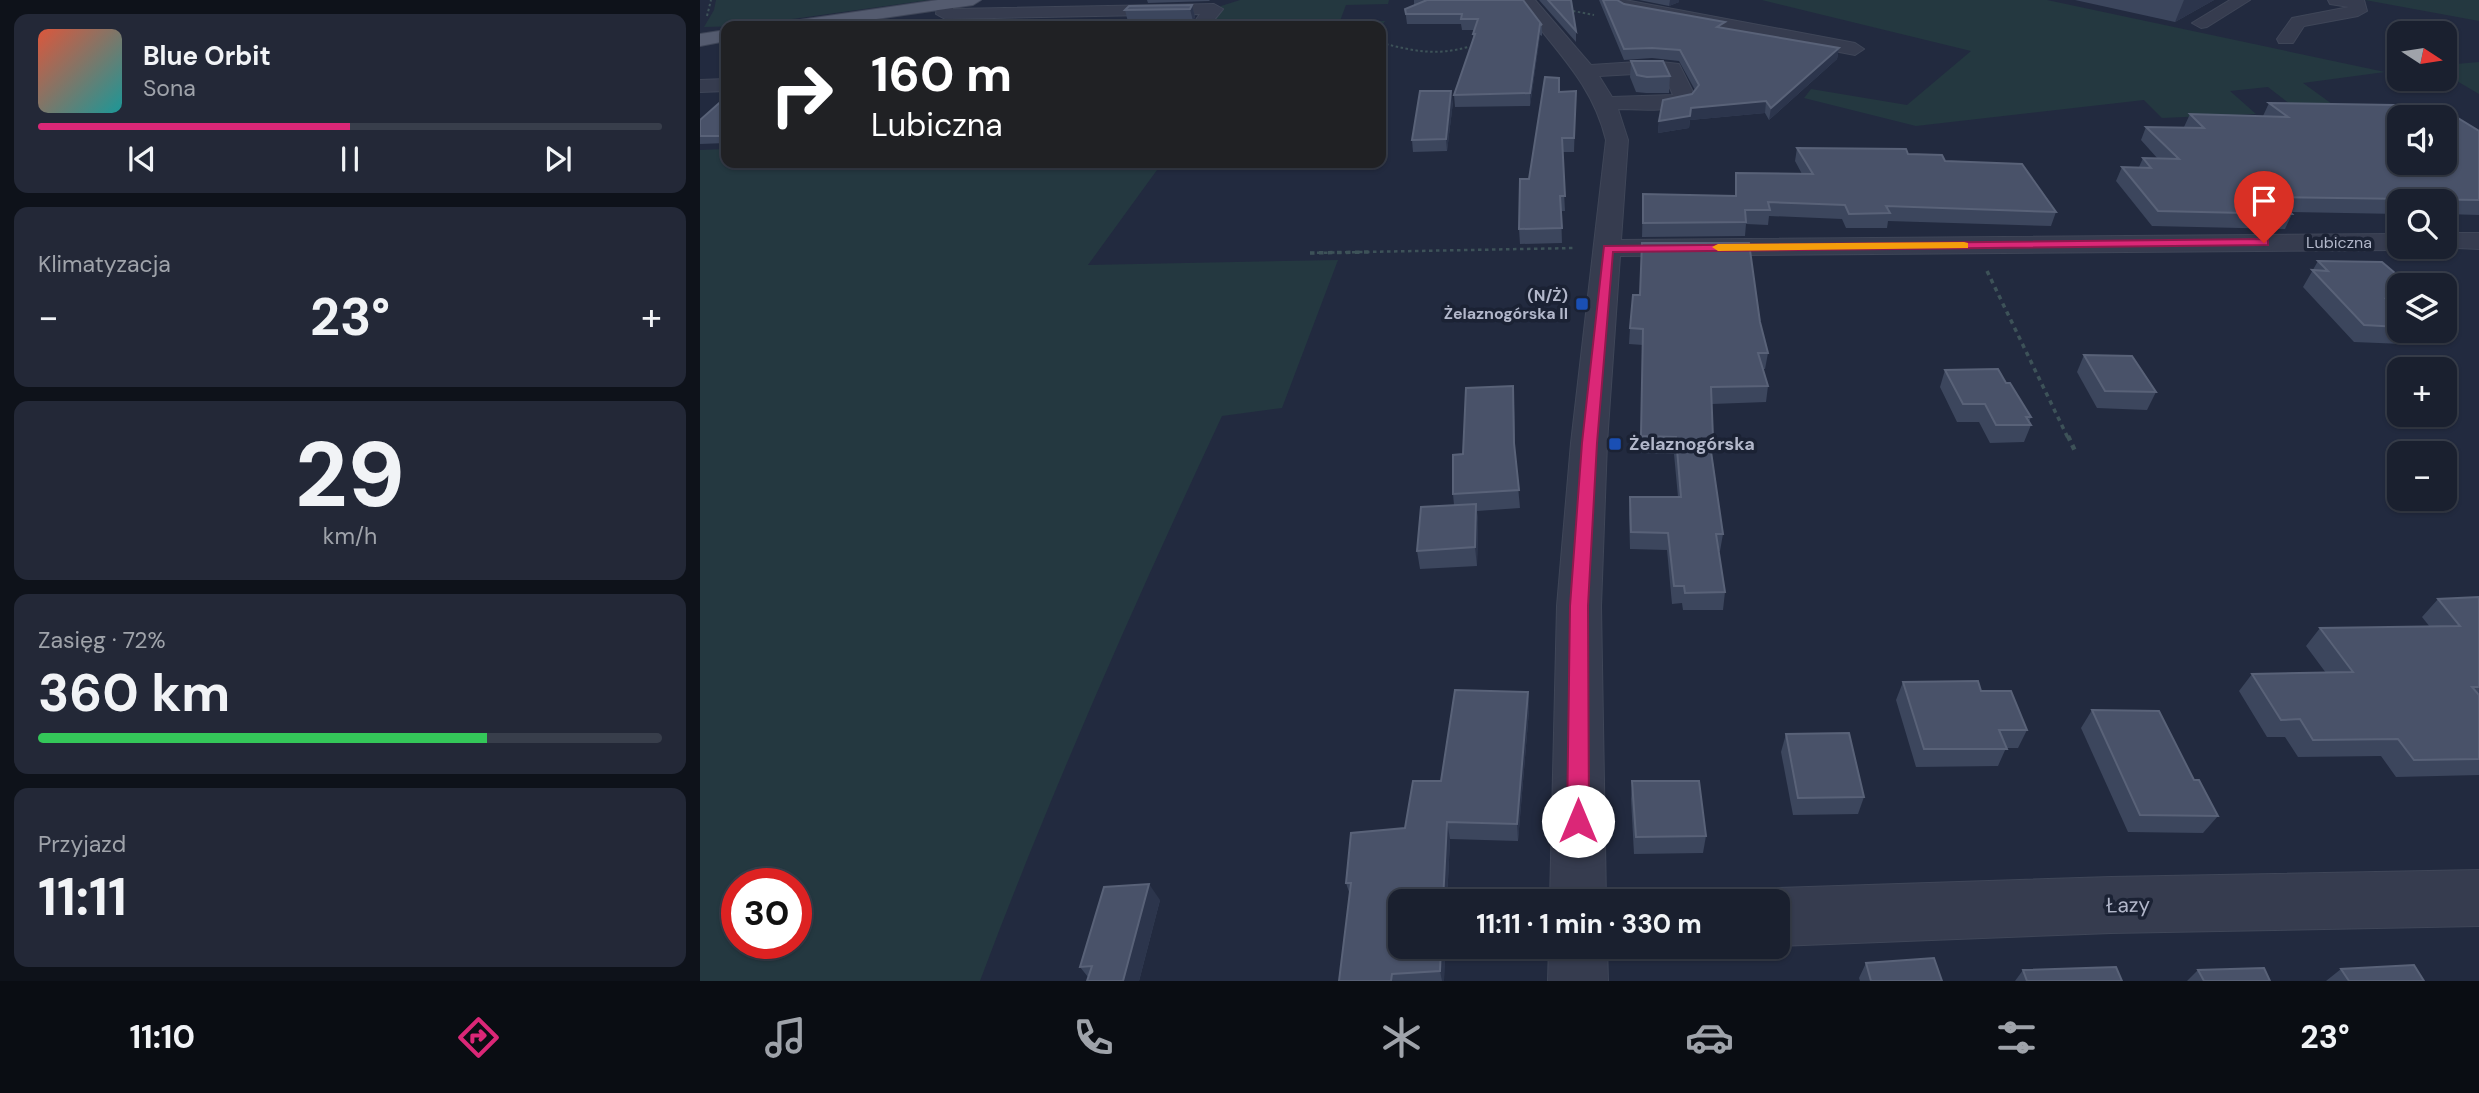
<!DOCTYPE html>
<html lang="pl">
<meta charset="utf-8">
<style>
body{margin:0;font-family:"DM Sans",sans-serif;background:#232837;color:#f1f3f6;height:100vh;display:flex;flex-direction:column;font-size:26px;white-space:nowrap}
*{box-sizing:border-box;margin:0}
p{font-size:23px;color:#9fa3aa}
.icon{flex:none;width:38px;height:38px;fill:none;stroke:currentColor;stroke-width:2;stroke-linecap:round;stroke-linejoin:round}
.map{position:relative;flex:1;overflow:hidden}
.sheet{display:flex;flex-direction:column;gap:14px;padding:14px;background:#0e121a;width:700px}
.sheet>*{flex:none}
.banner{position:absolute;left:21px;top:21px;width:665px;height:147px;border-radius:14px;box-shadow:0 2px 5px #0004,0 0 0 2px #383e4b;background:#202124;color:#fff;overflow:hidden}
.needle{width:46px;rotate:102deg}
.fabs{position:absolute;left:1687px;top:21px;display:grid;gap:14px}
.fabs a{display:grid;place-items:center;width:70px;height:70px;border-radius:14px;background:#1a202f;box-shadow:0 2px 5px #0004,0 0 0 2px #383e4b;font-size:35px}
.speed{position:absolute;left:21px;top:868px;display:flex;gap:14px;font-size:35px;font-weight:700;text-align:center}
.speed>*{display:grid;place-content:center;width:91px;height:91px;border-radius:50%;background:#1a202f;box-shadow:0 2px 5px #0004,0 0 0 2px #383e4b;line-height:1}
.speed .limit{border:10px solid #d22;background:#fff;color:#111}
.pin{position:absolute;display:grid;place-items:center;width:60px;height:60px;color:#fff;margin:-72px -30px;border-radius:50% 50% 50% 0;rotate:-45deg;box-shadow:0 0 7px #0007}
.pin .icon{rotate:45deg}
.me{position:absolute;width:77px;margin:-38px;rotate:0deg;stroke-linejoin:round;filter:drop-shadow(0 0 5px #0008)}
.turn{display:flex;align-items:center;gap:24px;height:147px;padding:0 35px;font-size:32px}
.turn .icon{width:91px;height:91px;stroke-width:2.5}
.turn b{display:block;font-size:49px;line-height:60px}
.big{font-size:52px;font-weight:700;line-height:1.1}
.sheet .widget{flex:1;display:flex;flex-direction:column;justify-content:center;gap:10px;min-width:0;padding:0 24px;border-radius:14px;background:#232837}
.sheet .dial{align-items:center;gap:0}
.dial b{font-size:91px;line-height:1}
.song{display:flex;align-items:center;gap:21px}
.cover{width:84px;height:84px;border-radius:10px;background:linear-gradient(135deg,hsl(10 70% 55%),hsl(180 70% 35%))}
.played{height:7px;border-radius:4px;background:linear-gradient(90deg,#db2777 50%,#383e4b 50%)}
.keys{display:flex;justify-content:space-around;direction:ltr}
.heat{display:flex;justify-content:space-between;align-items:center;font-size:38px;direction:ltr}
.charge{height:10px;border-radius:5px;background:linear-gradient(90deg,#34c759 72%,#383e4b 0)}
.trip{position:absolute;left:688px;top:889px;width:402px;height:70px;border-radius:14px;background:#1a202f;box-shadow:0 2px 5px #0004,0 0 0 2px #383e4b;font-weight:700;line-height:70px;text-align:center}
.menu{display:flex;height:112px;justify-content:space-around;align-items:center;background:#0a0d13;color:#9fa3aa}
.menu .icon{width:49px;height:49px}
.menu .current{color:#db2777}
.menu b{font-size:32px;color:#f1f3f6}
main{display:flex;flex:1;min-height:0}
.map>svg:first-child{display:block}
</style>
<main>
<section class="sheet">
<div class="widget">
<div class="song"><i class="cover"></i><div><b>Blue Orbit</b><p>Sona</p></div></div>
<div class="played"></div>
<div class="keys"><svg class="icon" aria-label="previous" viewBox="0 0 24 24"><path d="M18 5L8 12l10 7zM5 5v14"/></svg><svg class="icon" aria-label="pause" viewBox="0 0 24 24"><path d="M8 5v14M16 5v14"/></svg><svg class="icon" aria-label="next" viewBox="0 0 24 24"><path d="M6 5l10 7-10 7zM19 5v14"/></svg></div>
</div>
<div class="widget"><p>Klimatyzacja</p>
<div class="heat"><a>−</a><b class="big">23°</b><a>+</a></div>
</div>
<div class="widget dial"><b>29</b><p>km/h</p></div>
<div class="widget"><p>Zasięg · 72%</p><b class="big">360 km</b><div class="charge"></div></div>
<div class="widget"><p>Przyjazd</p><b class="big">11:11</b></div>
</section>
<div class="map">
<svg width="1779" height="981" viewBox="0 0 1779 981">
<rect width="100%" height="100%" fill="#222a3f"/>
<g fill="#243840" fill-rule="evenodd">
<path d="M 16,0 L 229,0 L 42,26 L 4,27 L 14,10 Z"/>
<path d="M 540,0 L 689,0 L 688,4 L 646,5 L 640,21 L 685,21 L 681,27 L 349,26 L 507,24 L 521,6 Z"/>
<path d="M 1062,0 L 1347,0 L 1685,72 L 1603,83 L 1639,109 L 1599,111 L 1568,87 L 1530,91 L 1556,114 L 1462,118 L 1444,100 L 1216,126 L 1104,98 L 1111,89 L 1207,105 L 1271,51 Z"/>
<path d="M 1665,0 L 1779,0 L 1779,21 Z"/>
<path d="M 1779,62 L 1779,94 L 1745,74 L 1745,65 Z"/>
<path d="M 26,149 L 26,163 L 498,163 L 494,169 L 457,170 L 388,265 L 638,260 L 582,408 L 522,416 C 435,602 352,789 280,981 L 0,981 L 0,150 ZM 37,884 L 96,884 L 96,943 L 37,943 Z"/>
</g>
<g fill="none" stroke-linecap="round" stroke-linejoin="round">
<g stroke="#3f4658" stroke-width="2">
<g id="minor">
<path d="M 238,0 L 250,0 L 253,9 L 514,4 L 523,9 L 510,25 L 504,26 L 495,21 L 500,14 L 245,19 L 236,14 Z"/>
<path d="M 818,0 L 835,0 L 891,65 L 952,61 L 979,64 L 996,98 C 984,114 937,109 918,109 L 928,140 L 921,240 L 1699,234 L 1699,247 L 1709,247 L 1699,250 L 920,256 L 907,443 L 901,606 L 906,901 L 850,901 L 857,606 L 871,443 L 906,140 C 892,81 852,48 818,0 ZM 952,73 L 964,74 L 973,95 L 912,97 L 899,76 Z"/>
<path d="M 903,0 L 925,0 L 1155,43 L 1164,49 L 1155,55 L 924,11 Z"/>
<path d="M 1530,0 L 1550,0 L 1507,27 L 1501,28 L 1492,23 Z"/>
<path d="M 1628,0 L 1664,0 L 1667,11 L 1658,16 L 1604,26 L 1593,43 L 1579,43 L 1577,39 L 1592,18 L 1649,7 L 1630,4 Z"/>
<path d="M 26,79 L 26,91 L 0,92 L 0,80 Z"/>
<path d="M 1745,233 L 1779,233 L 1779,249 L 1735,247 L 1745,247 Z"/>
<path d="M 1779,870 L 1779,926 L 1411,933 L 1078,946 L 1078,901 L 1056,901 L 1058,897 L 1078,888 L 1411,877 Z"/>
<path d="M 849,947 L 907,947 L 908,981 L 848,981 Z"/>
</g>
</g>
<g stroke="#3f4658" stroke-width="2">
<g id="major">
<path d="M 238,0 L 281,0 L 273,5 L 128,26 L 84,26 L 93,21 Z"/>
<path d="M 26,30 L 26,41 L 0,46 L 0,34 Z"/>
</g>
</g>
<g stroke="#3d5258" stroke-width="2" stroke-dasharray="2.5 2.5" stroke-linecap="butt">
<path d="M 868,10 L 894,15"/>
<path d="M 7,16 L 11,0"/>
<path d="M 681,43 C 715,51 734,56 768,47"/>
</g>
<path stroke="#3d5258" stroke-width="2.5" stroke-dasharray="3.5 3.5" stroke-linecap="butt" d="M 610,253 L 875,248"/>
<g stroke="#3d5258" stroke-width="3.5" stroke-dasharray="4.5 4.5" stroke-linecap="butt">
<path d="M 610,253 L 669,252"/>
<path d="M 1287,271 L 1368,438"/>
</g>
<path stroke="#3d5258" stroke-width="4.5" stroke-dasharray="5 5" stroke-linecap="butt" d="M 1368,436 L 1375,451"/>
<use href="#minor" fill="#363c4f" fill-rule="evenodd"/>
<use href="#major" fill="#545b6f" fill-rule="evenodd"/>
</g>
<g fill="#3c465d">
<path d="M 447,0 L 510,0 L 509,1 L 448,3 Z"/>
<path d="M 714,0 L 823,0 L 842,25 L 842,36 L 840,35 L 830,106 L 755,107 L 754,95 L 773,39 L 773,34 L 774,30 L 762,30 L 761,24 L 707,24 L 705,9 L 714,5 Z"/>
<path d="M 839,0 L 871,0 L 876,31 L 876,42 Z"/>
<path d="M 899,0 L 917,0 L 924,4 L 1024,28 L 1139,48 L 1137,59 L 1069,120 L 1065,113 L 990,120 L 989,128 L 958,133 L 959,121 L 995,90 L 979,61 L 952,58 L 924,60 Z"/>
<path d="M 939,0 L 979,0 L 979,2 L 969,6 Z"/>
<path d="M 1375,0 L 1514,0 L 1475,22 Z"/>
<path d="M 492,5 L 495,17 L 493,21 L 428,22 L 425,10 Z"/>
<path d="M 931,61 L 970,76 L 969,93 L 946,93 L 936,92 L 930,77 Z"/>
<path d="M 876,91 L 874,152 L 862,152 L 865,211 L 861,211 L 862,243 L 820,244 L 819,229 L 829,179 Z"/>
<path d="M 26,97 L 26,143 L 0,144 L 0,120 Z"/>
<path d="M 753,102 L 747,151 L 713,152 L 712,140 Z"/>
<path d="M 1569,103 L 1704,111 L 1779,131 L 1779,215 L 1745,214 L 1745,201 L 1699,201 L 1699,214 L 1591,212 L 1592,214 L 1585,229 L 1452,226 L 1416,181 L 1422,167 L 1439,167 L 1443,158 L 1458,159 L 1441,140 L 1446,127 L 1484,127 L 1490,114 L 1563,116 Z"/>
<path d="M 1097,148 L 1208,154 L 1245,161 L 1356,212 L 1351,226 L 1188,221 L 1187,228 L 1146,228 L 1142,219 L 1069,216 L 1068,225 L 1046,224 L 1045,236 L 942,237 L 943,194 L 1035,196 L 1036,173 L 1102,174 L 1095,161 Z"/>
<path d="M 1618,261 L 1699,285 L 1699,331 L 1711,331 L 1703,344 L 1654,342 L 1603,287 Z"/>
<path d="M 1060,322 L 1068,353 L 1065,369 L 1063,369 L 1068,386 L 1066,402 L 1012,404 L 1013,438 L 1012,455 L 1023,534 L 1020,551 L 1019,551 L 1025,592 L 1023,610 L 983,610 L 982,603 L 972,604 L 967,550 L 930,549 L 929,514 L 930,497 L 978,497 L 974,454 L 940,453 L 943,345 L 929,344 L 930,328 Z"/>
<path d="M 1384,355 L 1456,392 L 1447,410 L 1397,408 L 1377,372 Z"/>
<path d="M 1245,370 L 1331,417 L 1329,422 L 1331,425 L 1324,442 L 1290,443 L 1279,422 L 1257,422 L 1240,387 Z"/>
<path d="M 814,403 L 815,453 L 820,508 L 777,511 L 778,522 L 777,566 L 720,569 L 717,551 L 754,505 L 753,494 L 763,454 Z"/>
<path d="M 1779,597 L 1779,775 L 1696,777 L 1681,756 L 1598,757 L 1585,737 L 1567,737 L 1539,691 L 1552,674 L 1626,673 L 1606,646 L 1620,628 L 1730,627 L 1722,617 L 1738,599 Z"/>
<path d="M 1203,682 L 1281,691 L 1327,730 L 1318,748 L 1306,748 L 1298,766 L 1216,767 L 1196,700 Z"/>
<path d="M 828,692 L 829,710 L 818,841 L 750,839 L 747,901 L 700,901 L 745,947 L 744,981 L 639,981 L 650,895 L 646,883 L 705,828 L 741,781 Z"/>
<path d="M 1392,710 L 1494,780 L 1518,816 L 1503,833 L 1428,832 L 1381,728 Z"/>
<path d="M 1086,734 L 1164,797 L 1158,814 L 1093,815 L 1081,752 Z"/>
<path d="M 932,781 L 1006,836 L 1003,853 L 934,854 L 931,799 Z"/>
<path d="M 460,900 L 439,981 L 387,981 L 388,977 L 380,967 Z"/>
<path d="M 1166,963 L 1242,981 L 1160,981 L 1159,978 Z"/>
<path d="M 1641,969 L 1724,981 L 1626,981 Z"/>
<path d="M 1323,970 L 1422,981 L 1315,981 Z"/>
<path d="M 1498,970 L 1570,981 L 1487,981 Z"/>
</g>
<g fill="#2c354c">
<path d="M 970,0 L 979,0 L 979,2 L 969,6 Z"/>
<path d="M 1484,0 L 1514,0 L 1475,22 Z"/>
<path d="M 492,5 L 495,17 L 493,21 L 490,9 Z"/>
<path d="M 840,24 L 840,35 L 830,106 L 830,93 Z"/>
<path d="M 1139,48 L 1137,59 L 1069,120 L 1071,108 Z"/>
<path d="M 751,91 L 753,102 L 747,151 L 746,139 Z"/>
<path d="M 1066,101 L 1065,113 L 990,120 L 989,128 L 958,133 L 959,121 L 991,108 Z"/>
<path d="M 813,386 L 814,403 L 815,461 L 814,443 Z"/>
<path d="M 776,504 L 778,522 L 777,566 L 775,547 Z"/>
<path d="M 828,692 L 829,710 L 818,841 L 817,824 Z"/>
<path d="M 747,822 L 750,839 L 747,901 L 743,901 Z"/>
<path d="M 449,884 L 460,900 L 439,981 L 423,981 Z"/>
<path d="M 741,947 L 745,947 L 744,981 L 742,981 L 740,971 Z"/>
</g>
<g fill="#495269" stroke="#596278" stroke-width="2" fill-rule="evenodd">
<path d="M 727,0 L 823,0 L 842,25 L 840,24 L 830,93 L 754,95 L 775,34 L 773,34 L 778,19 L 761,19 L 762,14 L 706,14 L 705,9 Z"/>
<path d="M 848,0 L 871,0 L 876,31 Z"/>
<path d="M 903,0 L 917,0 L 924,4 L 1025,22 L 1017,27 L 1139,48 L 1071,108 L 1066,101 L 991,108 L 990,116 L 959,121 L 963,100 L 992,94 L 999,85 L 980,50 L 952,48 L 924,49 Z"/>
<path d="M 492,5 L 490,9 L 425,10 L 429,6 Z"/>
<path d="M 931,61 L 963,61 L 970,76 L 947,77 L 937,75 Z"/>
<path d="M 845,77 L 859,78 L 859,92 L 876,91 L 874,138 L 862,138 L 865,196 L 860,196 L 862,228 L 819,229 L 820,179 L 829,179 Z"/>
<path d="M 720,91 L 751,91 L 746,139 L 712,140 Z"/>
<path d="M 26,97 L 26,134 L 24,136 L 0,136 L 0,120 Z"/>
<path d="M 1569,103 L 1694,105 L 1704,111 L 1748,112 L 1779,131 L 1779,200 L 1575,197 L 1592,214 L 1458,211 L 1422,167 L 1451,168 L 1443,158 L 1479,159 L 1446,127 L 1504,128 L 1490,114 L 1588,117 ZM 1699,117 L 1745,117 L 1745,163 L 1699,163 Z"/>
<path d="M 1097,148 L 1206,149 L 1208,154 L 1242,155 L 1245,161 L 1322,164 L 1356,212 L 1186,206 L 1190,213 L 1149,214 L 1145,205 L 1068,202 L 1070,210 L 1045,210 L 1046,222 L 943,223 L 943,194 L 1036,196 L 1036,173 L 1113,174 Z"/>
<path d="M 942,243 L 1049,243 L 1060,322 L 1068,353 L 1058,353 L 1068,386 L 1011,387 L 1013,438 L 1009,438 L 1023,534 L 1016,534 L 1025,592 L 985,593 L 984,586 L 974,586 L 968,533 L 931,532 L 930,497 L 981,497 L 976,437 L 941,436 L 943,329 L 930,328 L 933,295 L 940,295 Z"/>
<path d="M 1618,261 L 1682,262 L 1709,285 L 1699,285 L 1699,300 L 1686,299 L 1699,313 L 1699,327 L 1664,325 L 1612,270 L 1628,271 Z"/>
<path d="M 1384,355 L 1432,356 L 1456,392 L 1405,391 Z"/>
<path d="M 1298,369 L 1306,383 L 1310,383 L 1331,417 L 1326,417 L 1331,425 L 1296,425 L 1285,404 L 1263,404 L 1245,370 Z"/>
<path d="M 813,386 L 814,443 L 819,490 L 753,494 L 753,455 L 763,454 L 766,388 Z"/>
<path d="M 776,504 L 775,547 L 717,551 L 721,507 Z"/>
<path d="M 1779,597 L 1779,687 L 1772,687 L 1779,695 L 1779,759 L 1714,760 L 1698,739 L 1613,740 L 1600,719 L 1581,720 L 1552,674 L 1653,672 L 1620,628 L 1760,626 L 1738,599 Z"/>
<path d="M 1278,681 L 1281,691 L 1311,691 L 1327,730 L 1299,730 L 1307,749 L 1224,749 L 1203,682 Z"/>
<path d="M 755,690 L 828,692 L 817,824 L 747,822 L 743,901 L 700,901 L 700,947 L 741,947 L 740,971 L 692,974 L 691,981 L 639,981 L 651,883 L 646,883 L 651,833 L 705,828 L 713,781 L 741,781 Z"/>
<path d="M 1392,710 L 1459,711 L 1494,780 L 1499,780 L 1518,816 L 1440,815 Z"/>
<path d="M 1149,733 L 1164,797 L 1098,798 L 1086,734 Z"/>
<path d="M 932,781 L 999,781 L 1006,836 L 936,837 Z"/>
<path d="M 449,884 L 423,981 L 387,981 L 392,966 L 380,967 L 404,887 Z"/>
<path d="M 1234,958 L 1242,981 L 1171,981 L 1166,963 Z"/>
<path d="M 1714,965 L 1724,981 L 1649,981 L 1641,969 Z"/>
<path d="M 1416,967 L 1422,981 L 1327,981 L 1323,970 Z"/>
<path d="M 1564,968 L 1570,981 L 1504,981 L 1498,970 Z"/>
</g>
<path fill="#db2777" stroke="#8e194d" stroke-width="2" d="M 1564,239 L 1568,240 L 1568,245 L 913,252 L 897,443 L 888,606 L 889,821 L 886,828 L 878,831 L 870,828 L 867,821 L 870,606 L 882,443 L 904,246 Z"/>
<path fill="#f59e0b" d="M 1264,242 L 1268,243 L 1268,248 L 1018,251 L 1012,247 L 1018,244 Z"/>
<g fill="#1a4fb4" stroke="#1b2234" stroke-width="2.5">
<rect x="875" y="297" width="14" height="14" rx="3.5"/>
<rect x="908" y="437" width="14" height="14" rx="3.5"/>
</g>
<g text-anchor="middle" stroke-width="7" stroke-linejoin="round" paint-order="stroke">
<g font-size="16" fill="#b2b7ca" stroke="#1b2234">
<text x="1639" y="248">Lubiczna</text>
</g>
<g font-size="16" font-weight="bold" fill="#b2b7ca" stroke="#1b2234" text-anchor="end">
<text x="868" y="301">(N/Ż)<tspan x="868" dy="18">Żelaznogórska II</tspan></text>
</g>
<g font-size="18" font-weight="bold" fill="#b2b7ca" stroke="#1b2234" text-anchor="start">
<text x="929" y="450">Żelaznogórska</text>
</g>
<g font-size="21" fill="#b2b7ca" stroke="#1b2234">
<text transform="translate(1428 905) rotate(-1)" y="7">Łazy</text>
</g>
</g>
</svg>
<div class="fabs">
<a><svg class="needle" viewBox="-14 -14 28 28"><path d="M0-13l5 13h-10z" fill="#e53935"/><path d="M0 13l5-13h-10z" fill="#9fa3aa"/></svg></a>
<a><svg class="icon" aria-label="sound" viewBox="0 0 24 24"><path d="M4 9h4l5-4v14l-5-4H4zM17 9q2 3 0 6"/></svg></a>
<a><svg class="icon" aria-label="search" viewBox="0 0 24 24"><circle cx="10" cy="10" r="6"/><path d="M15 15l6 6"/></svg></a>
<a><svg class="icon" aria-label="layers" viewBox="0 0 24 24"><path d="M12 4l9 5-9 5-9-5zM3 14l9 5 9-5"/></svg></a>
<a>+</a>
<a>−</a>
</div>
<div class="speed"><div class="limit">30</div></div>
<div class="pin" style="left:1564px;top:243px;background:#d93025"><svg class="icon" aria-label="arrive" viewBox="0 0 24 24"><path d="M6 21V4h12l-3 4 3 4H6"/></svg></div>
<svg class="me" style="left:878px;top:821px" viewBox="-20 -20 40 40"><circle r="19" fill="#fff"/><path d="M0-13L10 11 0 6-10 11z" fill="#db2777"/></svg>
<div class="trip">11:11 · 1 min · 330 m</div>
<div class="banner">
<div class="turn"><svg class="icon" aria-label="right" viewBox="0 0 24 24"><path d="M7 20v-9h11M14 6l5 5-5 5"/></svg><div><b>160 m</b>Lubiczna</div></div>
</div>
</div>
</main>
<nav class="menu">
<b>11:10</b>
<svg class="icon current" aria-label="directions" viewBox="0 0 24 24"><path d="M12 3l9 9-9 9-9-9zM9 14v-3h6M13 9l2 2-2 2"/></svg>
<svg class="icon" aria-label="music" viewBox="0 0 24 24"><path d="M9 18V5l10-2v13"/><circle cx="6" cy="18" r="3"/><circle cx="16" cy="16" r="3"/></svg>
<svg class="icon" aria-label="phone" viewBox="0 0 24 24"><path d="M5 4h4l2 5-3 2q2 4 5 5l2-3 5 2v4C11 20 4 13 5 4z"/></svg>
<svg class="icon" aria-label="climate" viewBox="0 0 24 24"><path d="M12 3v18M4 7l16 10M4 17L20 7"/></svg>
<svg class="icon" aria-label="car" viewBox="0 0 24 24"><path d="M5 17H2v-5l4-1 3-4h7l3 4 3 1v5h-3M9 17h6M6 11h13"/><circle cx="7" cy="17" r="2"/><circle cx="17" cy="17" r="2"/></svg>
<svg class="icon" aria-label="filters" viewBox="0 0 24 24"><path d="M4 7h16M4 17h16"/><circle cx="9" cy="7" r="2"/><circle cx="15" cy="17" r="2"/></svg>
<b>23°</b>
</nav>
